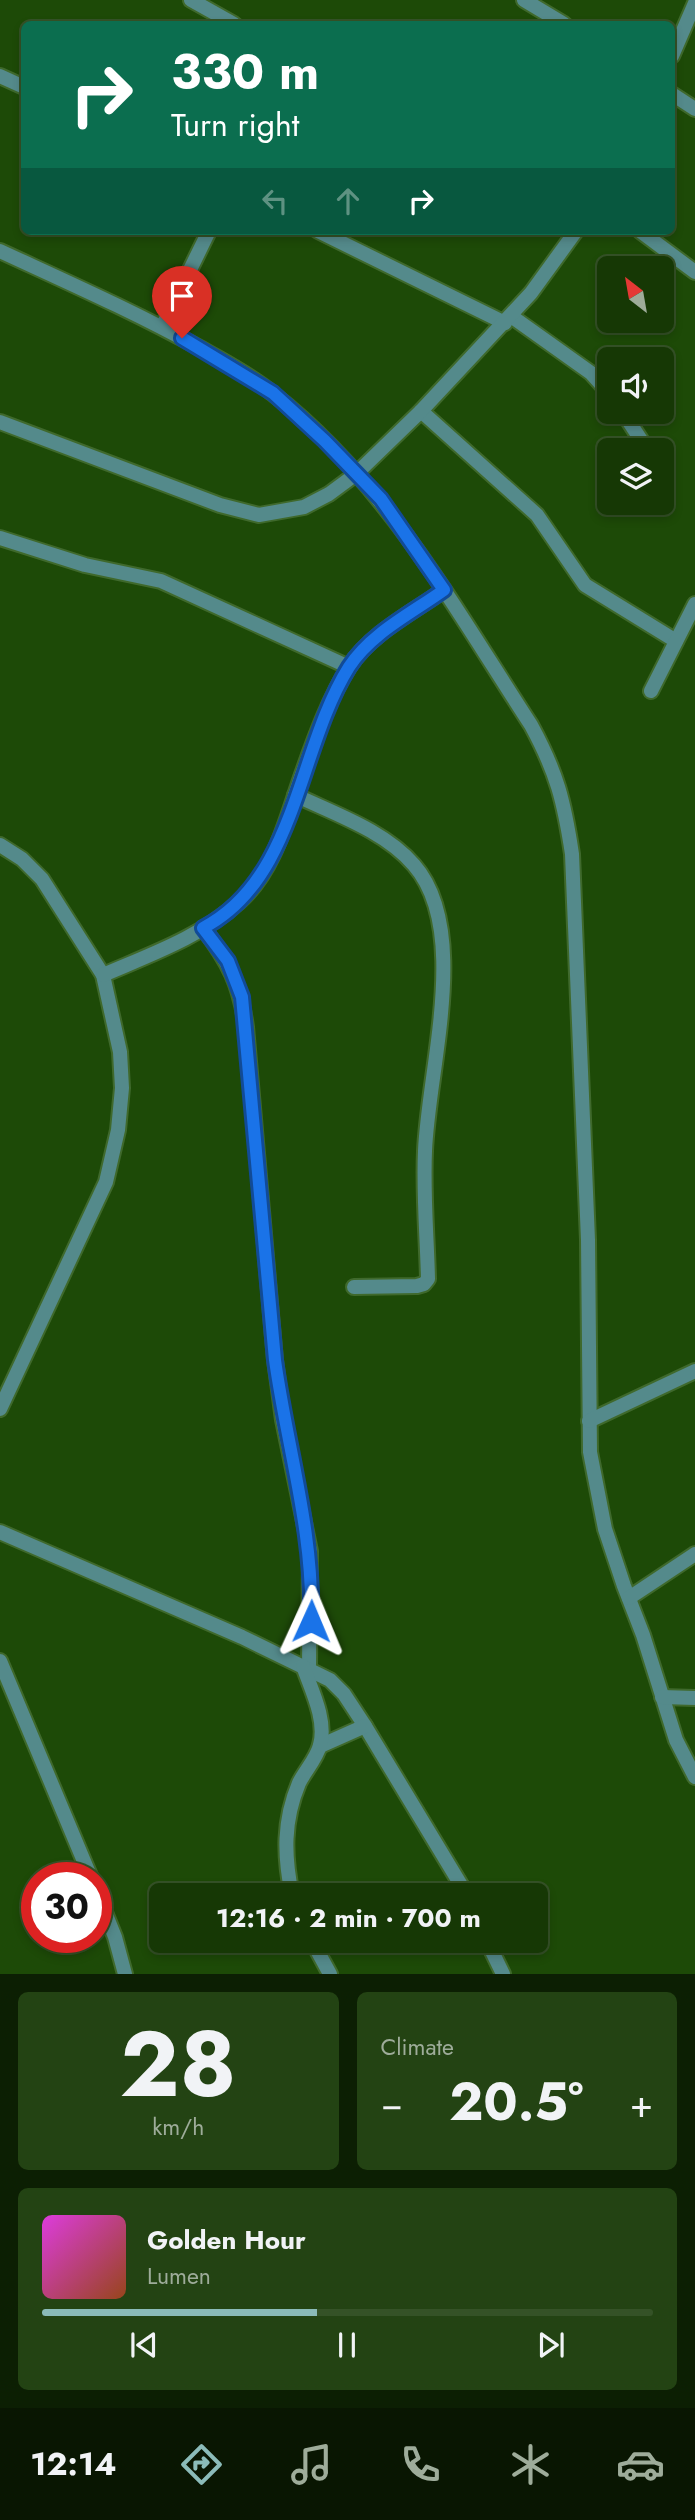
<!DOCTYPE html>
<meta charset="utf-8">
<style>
body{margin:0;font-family:Jost,sans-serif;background:#234313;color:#f1f3f6;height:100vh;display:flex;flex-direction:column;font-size:26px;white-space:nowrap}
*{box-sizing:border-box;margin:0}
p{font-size:23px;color:#9eac9a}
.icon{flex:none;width:38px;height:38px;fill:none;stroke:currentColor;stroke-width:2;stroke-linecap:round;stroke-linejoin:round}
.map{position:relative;height:1974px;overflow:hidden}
.side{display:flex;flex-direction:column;gap:18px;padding:18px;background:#0c1f03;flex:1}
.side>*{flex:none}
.guide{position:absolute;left:21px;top:21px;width:654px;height:214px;border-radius:10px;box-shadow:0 4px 10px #0003,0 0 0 2px #355227;background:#0b6e4f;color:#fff;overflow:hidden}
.needle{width:46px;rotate:329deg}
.controls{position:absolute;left:597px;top:256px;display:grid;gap:14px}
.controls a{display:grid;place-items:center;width:77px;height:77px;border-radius:10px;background:#163805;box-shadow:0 4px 10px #0003,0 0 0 2px #355227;font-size:35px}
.speed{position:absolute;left:21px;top:1862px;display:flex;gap:14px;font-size:35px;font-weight:700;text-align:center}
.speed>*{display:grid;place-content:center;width:91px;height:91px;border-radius:50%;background:#163805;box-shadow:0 4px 10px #0003,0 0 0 2px #355227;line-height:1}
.speed .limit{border:10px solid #d22;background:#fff;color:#111}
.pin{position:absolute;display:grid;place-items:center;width:60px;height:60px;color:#fff;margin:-72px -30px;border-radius:50% 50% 50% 0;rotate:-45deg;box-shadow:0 0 7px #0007}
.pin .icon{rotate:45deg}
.me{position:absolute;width:77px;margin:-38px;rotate:1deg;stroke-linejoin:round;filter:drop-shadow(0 0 5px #0008)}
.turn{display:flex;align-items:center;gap:24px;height:147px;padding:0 35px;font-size:32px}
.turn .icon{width:91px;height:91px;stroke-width:2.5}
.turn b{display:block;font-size:49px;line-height:60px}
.lanes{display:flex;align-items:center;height:66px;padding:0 35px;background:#0003;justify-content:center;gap:35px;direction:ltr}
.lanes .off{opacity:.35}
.big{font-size:52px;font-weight:700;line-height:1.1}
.side .tile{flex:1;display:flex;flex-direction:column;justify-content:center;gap:10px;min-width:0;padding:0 24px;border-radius:10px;background:#234313}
.side .dial{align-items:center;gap:0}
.dial b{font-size:91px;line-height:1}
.song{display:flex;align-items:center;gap:21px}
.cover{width:84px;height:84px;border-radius:10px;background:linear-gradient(135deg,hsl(300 70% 55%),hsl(20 70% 35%))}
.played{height:7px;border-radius:4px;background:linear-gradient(90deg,#8bbbb9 45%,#355227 45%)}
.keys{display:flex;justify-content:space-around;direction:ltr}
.heat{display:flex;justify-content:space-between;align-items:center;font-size:38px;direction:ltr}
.side .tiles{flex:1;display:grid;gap:18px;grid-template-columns:1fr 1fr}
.tile:last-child{grid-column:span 2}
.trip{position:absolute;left:149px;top:1883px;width:399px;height:70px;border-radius:10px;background:#163805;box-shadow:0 4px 10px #0003,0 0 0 2px #355227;font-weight:700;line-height:70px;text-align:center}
.menu{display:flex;height:112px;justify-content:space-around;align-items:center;background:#091602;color:#9eac9a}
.menu .icon{width:49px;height:49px}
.menu .selected{color:#8bbbb9}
.menu b{font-size:32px;color:#f1f3f6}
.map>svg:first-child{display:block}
</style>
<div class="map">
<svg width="695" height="1974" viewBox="0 0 695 1974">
<rect width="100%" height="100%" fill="#1d4a07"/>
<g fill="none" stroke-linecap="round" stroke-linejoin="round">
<g stroke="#3f692c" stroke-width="18">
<g id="street">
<path d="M 191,0 L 234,24"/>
<path d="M 524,0 L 564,24"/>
<path d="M 672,56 L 695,3"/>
<path d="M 0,76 L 24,87"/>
<path d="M 672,94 L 695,109"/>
<path d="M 318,231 L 505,323"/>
<path d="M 640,231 L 695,272"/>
<path d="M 0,251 C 67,282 135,312 200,348 C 224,362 250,375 272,393 C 385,481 454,607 531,725 C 557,773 564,801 572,854 L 588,1240 L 590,1452 L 605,1529 L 624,1586 L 643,1635 L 676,1740 L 695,1777"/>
<path d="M 511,316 L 591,373 L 609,393"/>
<path d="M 162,327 L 209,231"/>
<path d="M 421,411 L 537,515 L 585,585 L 676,641"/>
<path d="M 622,411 L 641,440"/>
<path d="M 0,422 L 220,505 L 259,515 L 304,507 L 329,494 L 356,474 L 421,411 L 531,293 L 576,231"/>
<path d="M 0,538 L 85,565 L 161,581 L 349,667"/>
<path d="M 651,691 L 695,604"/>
<path d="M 295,795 C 335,814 385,831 414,865 C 471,930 428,1070 425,1151 C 423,1193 427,1237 428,1279 L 424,1284 L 417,1286 L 354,1287"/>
<path d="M 0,845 L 22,859 L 42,879 L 103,975 L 120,1052 L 122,1088 L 118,1130 L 106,1182 L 0,1409"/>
<path d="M 203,928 C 229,962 240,984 246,1027 L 275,1360 L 283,1420 L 310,1551 L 309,1669"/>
<path d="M 103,975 C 149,955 201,937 239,902 C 277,868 287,815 304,769 C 316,735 330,697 349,667 C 371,633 412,613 444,590"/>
<path d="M 589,1421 L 695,1371"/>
<path d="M 0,1532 L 242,1637 L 330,1680 L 344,1694 L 365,1726 L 467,1895"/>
<path d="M 629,1598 L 695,1554"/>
<path d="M 0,1661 L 91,1878"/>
<path d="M 662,1697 L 695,1698"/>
<path d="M 320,1746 L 365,1726"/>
<path d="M 96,1890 L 115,1937 L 125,1974"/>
<path d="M 292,1895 C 284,1856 283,1821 299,1783 C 305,1771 317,1758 320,1745 C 327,1720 311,1689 303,1666"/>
<path d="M 312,1941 L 330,1974"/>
<path d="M 487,1941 L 503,1974"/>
</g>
</g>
<use href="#street" stroke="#548a8b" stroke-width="14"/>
</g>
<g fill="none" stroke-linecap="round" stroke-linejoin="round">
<g stroke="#114b97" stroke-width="18">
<path id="route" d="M 182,338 L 273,393 L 325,441 L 381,499 L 444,590 C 412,613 371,633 349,667 C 297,750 297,879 203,928 L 228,961 L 242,997 L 275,1360 C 287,1447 314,1532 311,1621"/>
</g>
<use href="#route" stroke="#1a73e8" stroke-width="12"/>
</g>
</svg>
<div class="controls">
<a><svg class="needle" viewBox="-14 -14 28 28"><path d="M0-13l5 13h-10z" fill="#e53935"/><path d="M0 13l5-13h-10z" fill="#9eac9a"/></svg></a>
<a><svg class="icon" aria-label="sound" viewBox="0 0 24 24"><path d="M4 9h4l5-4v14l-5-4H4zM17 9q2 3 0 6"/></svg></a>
<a><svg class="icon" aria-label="layers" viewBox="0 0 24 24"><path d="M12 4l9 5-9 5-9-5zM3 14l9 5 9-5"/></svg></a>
</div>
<div class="speed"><div class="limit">30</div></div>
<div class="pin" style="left:182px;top:338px;background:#d93025"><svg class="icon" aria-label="arrive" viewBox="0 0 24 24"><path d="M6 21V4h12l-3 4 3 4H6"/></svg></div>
<svg class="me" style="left:311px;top:1621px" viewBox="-20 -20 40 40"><path d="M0-17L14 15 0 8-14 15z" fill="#1a73e8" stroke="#fff" stroke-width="4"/></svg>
<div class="trip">12:16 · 2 min · 700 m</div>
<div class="guide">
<div class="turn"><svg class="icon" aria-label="right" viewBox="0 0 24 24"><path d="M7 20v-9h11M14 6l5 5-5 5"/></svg><div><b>330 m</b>Turn right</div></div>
<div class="lanes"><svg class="icon off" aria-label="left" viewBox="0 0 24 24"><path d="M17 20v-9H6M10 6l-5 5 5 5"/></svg><svg class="icon off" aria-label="ahead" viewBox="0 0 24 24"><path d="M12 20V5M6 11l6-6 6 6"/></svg><svg class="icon" aria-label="right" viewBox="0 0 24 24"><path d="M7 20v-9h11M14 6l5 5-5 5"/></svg></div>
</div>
</div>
<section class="side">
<div class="tiles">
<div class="tile dial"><b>28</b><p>km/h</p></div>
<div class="tile"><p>Climate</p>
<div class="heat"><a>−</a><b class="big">20.5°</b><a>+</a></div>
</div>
<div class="tile">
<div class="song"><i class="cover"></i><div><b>Golden Hour</b><p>Lumen</p></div></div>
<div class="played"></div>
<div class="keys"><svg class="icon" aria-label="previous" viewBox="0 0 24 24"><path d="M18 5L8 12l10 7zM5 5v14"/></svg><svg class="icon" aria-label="pause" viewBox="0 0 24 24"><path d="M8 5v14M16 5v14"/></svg><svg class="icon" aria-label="next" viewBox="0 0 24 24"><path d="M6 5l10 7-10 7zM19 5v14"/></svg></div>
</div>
</div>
</section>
<nav class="menu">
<b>12:14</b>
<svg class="icon selected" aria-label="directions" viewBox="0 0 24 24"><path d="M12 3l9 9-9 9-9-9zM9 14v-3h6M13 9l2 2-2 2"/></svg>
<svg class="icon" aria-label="music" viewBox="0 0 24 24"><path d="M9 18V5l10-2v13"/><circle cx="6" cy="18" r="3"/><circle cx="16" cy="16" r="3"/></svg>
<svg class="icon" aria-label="phone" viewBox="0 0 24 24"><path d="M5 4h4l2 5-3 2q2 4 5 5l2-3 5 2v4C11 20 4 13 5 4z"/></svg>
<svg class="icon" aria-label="climate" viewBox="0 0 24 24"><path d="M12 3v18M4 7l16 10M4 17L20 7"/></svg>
<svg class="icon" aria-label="car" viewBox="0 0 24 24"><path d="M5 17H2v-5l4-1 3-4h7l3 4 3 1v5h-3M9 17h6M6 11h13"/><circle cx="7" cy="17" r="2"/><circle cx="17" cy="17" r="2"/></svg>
</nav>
